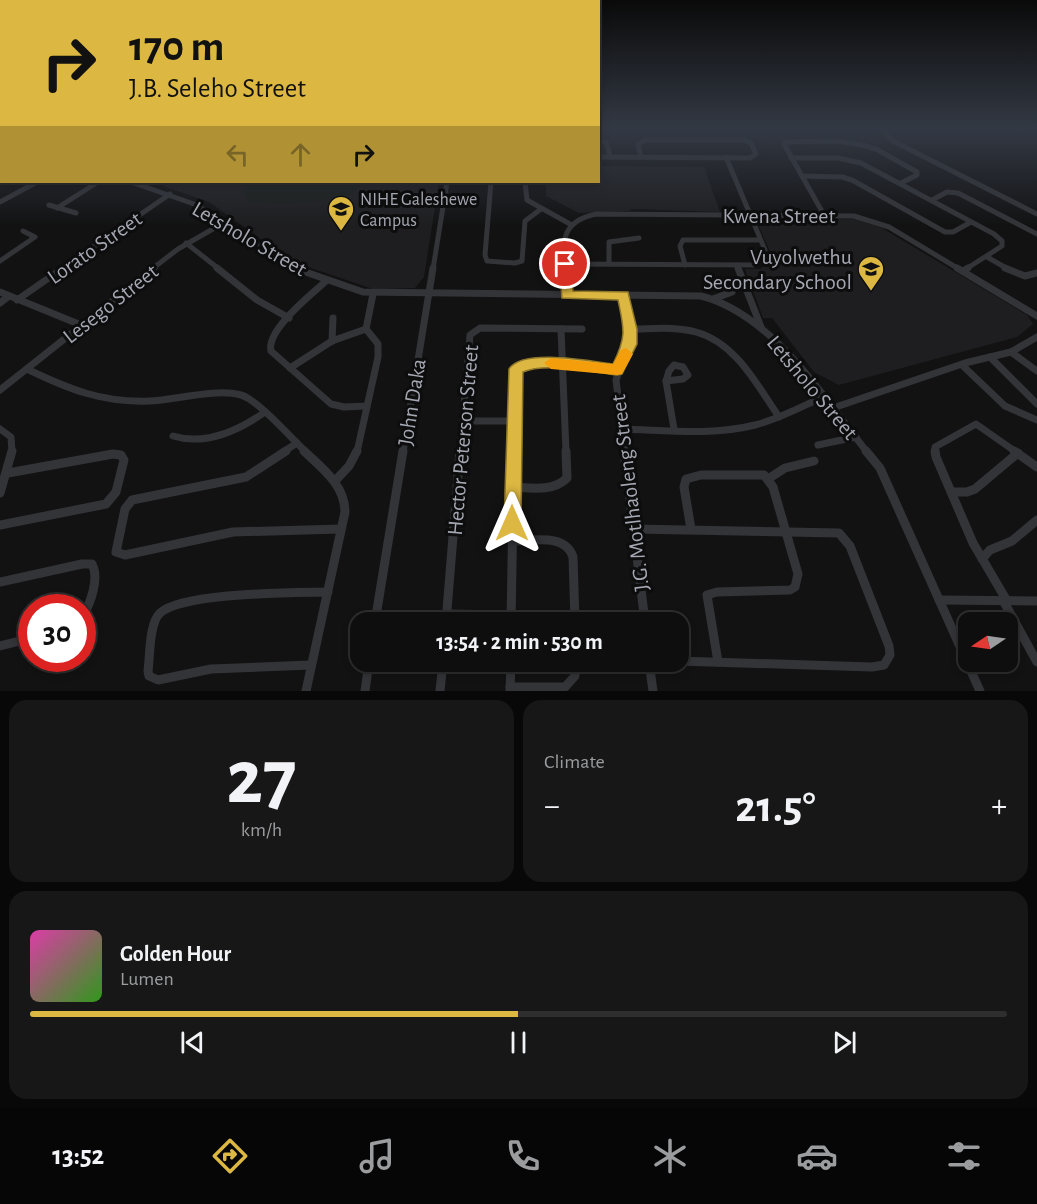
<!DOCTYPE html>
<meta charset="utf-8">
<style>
body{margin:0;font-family:"Alegreya Sans",sans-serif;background:#171717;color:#f1f3f6;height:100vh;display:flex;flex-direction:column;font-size:22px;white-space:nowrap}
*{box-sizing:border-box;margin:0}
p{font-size:20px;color:#9b9c9e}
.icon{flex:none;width:33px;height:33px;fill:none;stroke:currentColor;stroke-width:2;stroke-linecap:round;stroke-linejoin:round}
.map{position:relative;height:691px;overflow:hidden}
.sheet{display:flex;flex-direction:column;gap:9px;padding:9px;background:#080808;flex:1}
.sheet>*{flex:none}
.guide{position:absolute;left:0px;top:0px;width:600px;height:183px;box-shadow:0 3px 9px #0003,0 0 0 2px #2e2e2e;background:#dcb741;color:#111;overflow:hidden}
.needle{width:39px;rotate:257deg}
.fabs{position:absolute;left:958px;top:612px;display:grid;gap:12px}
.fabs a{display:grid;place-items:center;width:60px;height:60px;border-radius:12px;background:#0e0e0e;box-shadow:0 3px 9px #0003,0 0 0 2px #2e2e2e;font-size:30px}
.speed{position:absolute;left:18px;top:594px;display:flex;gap:12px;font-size:30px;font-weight:700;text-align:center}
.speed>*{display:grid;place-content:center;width:78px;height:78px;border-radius:50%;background:#0e0e0e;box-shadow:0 3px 9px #0003,0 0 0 2px #2e2e2e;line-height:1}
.speed .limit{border:9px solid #d22;background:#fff;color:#111}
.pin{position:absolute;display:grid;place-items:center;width:51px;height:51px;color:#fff;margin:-26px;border:3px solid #fff;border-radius:50%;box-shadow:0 2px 6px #0007}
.me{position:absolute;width:66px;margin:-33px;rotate:0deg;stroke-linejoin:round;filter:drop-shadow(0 0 4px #0008)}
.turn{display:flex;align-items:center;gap:21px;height:126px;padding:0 30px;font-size:27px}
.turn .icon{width:78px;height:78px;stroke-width:2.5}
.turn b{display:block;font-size:42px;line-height:51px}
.lanes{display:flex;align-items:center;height:57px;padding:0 30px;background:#0003;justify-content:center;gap:30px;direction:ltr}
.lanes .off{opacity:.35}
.big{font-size:45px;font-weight:600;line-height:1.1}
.sheet .widget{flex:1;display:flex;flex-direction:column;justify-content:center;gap:9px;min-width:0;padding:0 21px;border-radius:18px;background:#171717}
.sheet .dial{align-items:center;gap:0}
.dial b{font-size:78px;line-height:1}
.song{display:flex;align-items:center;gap:18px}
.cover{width:72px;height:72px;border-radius:9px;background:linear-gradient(135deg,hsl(320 70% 55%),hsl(110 70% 35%))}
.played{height:6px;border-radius:3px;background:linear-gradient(90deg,#dcb741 50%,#2e2e2e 50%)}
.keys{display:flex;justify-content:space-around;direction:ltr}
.heat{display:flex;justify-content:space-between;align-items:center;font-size:33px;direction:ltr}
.sheet .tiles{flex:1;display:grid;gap:9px;grid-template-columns:1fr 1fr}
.widget:last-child{grid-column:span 2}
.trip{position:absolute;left:350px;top:612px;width:339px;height:60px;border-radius:18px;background:#0e0e0e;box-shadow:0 3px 9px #0003,0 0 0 2px #2e2e2e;font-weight:600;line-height:60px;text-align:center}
.dock{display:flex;height:96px;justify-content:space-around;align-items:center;background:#060606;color:#9b9c9e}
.dock .icon{width:42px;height:42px}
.dock .active{color:#dcb741}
.dock b{font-size:27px;color:#f1f3f6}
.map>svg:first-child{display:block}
</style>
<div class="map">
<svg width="1037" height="691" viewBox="0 0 1037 691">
<rect width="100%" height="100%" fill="#121213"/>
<g fill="#1e1e20">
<path d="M 599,166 L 704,167 L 720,212 L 632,209 L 629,211 L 579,213 L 546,196 L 546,182 L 598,182 Z"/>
<path d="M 169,182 L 439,182 L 424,277 L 415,288 L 373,289 L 293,262 L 209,202 L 163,186 Z"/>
<path d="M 857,219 L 882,228 L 1027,315 L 1033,324 L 1017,337 L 839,385 L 814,372 L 772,318 L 763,318 L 745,269 L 760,269 L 773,258 L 757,223 L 761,220 Z"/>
</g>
<path fill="#191d1a" d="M 247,182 L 362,182 C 360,187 355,192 349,195 C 332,203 268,204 249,201 L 244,193 Z"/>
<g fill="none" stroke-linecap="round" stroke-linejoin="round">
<g stroke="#333438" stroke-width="5">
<path d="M 881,129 L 893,141 L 1037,214"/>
<path d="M 598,140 L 606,142 L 610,157"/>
<path d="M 598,157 L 750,158 L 756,154 L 751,143 L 744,140 L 645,140 L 638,144 L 641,157"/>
<path d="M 791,158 L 838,158 L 861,163 L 994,234 L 1002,241 L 1002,246 L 966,269"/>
<path d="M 802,176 L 842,177 L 852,180 L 945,232 L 953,232 L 971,222"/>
<path d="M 131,182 L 194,204 L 225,222 L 289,266 L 299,269"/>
<path d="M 491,182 L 485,255 L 487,261 L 515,263 L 522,261 L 525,221 L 541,209"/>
<path d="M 525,182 L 527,200 L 570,224"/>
<path d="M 932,200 L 947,192 L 958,193 L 1037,234"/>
<path d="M 0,202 L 37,182"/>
<path d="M 49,205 L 76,213"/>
<path d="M 57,208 L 98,182"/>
<path d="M 824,215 L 784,144 L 785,142 L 838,141 L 862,145 L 876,149 L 917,172 L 917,175 L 901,183"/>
<path d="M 186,243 L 219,269"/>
<path d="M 987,257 L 1008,269"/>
<path d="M 0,261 L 35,237 L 23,231"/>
<path d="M 565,264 L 754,265 L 764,258 L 765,250 L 726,157"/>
<path d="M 609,264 L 609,242 L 639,238"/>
<path d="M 685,265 L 680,246 L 683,240 L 760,240"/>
<path d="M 737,265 L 739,269"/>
<path d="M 61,269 L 170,194"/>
<path d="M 152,269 L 178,249 L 225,222"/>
<path d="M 433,269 L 447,182"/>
<path d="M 564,269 C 562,239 563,221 596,214 L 854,216 L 889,227 L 959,269"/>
</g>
<g stroke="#333438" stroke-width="7">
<path d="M 217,268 L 257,300 L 289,318"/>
<path d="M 294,268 L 363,292 L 701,296 C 772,314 823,397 867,452"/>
<path d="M 564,268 L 567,295"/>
<path d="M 738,268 L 761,327"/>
<path d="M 957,268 L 1037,316"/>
<path d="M 1005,268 L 1025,276 L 1037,273"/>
<path d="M 963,271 L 968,268"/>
<path d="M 326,281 C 311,295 266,330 271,351 L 331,404 L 344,407 L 367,406"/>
<path d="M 0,292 L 81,325"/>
<path d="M 623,295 L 631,338 L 616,380 L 625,452"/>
<path d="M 713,299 L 732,292 L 741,276"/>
<path d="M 17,300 L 63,268"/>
<path d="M 0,303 L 9,296"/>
<path d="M 561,329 L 566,452"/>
<path d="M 630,329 C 651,329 675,326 696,332 C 736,343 757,385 779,417"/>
<path d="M 332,341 L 333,318"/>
<path d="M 1011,352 L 1037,371"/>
<path d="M 990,357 L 1037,404"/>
<path d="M 674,365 L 683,367 L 688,375 L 683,379 L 666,381 L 669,371 Z"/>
<path d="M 962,365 L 1005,406 L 1037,420"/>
<path d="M 290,368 L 332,341 L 366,329"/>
<path d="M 27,369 C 68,389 103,403 149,401 C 176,400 215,388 241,395 C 257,399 292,439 306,452"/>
<path d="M 666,381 L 674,429"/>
<path d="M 0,390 L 154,268"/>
<path d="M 833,408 L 965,363 L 1011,352 L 1037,337"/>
<path d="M 463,421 L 514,421"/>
<path d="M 0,429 L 11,437 L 12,452"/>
<path d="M 621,429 C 665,430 712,436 755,425 C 779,419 801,407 823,397"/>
<path d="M 173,436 C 206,446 238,431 265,412"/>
<path d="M 818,445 L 856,437"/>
<path d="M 283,452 L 297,443"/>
<path d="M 357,452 L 378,357 L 378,344 L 366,329 L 373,294"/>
<path d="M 403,452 L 433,268"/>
<path d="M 460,452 L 470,335 L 480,328 L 582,329"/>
<path d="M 514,452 L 515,372 C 538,354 589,366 617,370"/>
<path d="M 936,452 L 935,447 L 976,424 L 1016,452"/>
</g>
<g stroke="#333438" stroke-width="9">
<path d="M 286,451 L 246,477 L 132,500 L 125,509 L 116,552 L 125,555 L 233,532 L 341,529"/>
<path d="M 304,451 C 322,468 345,485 345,512 L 306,691"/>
<path d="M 624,451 L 645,622"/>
<path d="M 866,451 L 880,468 L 980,691"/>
<path d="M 935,451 L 936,457 L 973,543 L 1007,601"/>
<path d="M 1014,451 L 1037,467"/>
<path d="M 768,479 L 785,468 L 814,461"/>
<path d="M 335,481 L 349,466 L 357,451"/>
<path d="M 513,487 C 531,488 553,492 567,478 L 566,451"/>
<path d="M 952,492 L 967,492 L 975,489 L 1018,453"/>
<path d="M 0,493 L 12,451"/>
<path d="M 0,525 L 106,504 L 116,492 L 124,460 L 121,455 L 113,454 L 8,473"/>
<path d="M 634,529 L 839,533 L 850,546 L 889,646 L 890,655 L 884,665 L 872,667 L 678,661"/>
<path d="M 691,529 L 684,487 L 686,479 L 701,475 L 764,475 L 773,487 L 798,574 L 795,587 L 790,590 L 717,592 L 707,595 L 718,662"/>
<path d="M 512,541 C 533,541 565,533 573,557 L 575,622"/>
<path d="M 982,559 L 990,550 L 1012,541 L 1037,520"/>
<path d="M 0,582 L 82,564 L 92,564 C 100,579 90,604 82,618"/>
<path d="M 939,600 L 1037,601"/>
<path d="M 1004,602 L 1037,662"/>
<path d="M 447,614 L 511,615"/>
<path d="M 375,622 L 403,451"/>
<path d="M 446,622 L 460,451"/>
<path d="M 511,622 L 514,451"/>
<path d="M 0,646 L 32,638"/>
<path d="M 649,662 L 653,691"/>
<path d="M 311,665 L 211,669 L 158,680 L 149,676 L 148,671 C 150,657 149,623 160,613 C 184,592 294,593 328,592"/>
<path d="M 510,687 L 565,687 L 575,676 L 576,662"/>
<path d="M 365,691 L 369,662"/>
<path d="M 440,691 L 443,662"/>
<path d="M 510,691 L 511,662"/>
</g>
</g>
<linearGradient id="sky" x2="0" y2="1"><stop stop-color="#0a0a0a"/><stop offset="0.57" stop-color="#333944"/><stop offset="1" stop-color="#333944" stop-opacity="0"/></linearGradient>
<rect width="1037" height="226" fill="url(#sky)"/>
<path fill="#dcb741" stroke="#8f772a" stroke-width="1.5" d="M 565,260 L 571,264 L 573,291 L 628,292 L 637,329 L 637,344 L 622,374 L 617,375 C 592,372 545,362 523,372 L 521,523 L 519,529 L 512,532 L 506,529 L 504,523 L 509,369 C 522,348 590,361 613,364 C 627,336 624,329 618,300 L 562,298 L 559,264 Z"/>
<path fill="#f59e0b" d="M 626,348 L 633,354 L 622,374 L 617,375 L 551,369 L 544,363 L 551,358 L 613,364 L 621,350 Z"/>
<defs>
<g id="university-pin" transform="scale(1.35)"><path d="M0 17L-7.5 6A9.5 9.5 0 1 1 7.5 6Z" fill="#dcb741" stroke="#0d0d0e"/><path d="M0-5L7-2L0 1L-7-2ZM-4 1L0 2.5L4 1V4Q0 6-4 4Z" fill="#111"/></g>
<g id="school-pin" transform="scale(1.35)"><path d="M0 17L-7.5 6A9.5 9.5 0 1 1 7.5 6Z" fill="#dcb741" stroke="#0d0d0e"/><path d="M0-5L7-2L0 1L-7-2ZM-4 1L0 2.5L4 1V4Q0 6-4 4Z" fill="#111"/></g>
</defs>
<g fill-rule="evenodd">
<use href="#university-pin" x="341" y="209"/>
<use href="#school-pin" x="871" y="269"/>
</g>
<g text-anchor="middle" stroke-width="6" stroke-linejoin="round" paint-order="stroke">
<g font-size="18" fill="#a5a8b2" stroke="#0d0d0e" text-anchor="start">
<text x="360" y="205">NIHE Galeshewe<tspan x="360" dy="21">Campus</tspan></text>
</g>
<g font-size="22" fill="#a5a8b2" stroke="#0d0d0e">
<text x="779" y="223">Kwena Street</text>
<text transform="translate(250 238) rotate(30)" y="8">Letsholo Street</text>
<text transform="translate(94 247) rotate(-35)" y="8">Lorato Street</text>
<text transform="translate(110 303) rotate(-38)" y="8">Lesego Street</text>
<text transform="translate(813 387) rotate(50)" y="8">Letsholo Street</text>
<text transform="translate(411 402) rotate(-81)" y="8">John Daka</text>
<text transform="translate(462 440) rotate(-85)" y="8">Hector Peterson Street</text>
<text transform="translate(629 493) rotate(-97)" y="8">J.G. Motlhaoleng Street</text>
</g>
<g font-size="22" fill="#a5a8b2" stroke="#0d0d0e" text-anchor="end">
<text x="852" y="264">Vuyolwethu<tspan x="852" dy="25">Secondary School</tspan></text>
</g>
</g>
</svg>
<div class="fabs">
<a><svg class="needle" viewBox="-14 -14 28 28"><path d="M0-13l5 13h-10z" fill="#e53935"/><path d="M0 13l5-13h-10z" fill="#9b9c9e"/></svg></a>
</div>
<div class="speed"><div class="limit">30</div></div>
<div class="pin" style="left:565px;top:264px;background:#d93025"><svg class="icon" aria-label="arrive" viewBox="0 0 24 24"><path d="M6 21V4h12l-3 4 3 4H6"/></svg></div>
<svg class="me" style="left:512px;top:523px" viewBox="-20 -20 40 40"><path d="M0-17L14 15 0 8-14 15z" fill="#dcb741" stroke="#fff" stroke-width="4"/></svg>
<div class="trip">13:54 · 2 min · 530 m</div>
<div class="guide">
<div class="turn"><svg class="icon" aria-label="right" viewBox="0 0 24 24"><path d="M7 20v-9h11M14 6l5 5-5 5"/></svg><div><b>170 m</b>J.B. Seleho Street</div></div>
<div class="lanes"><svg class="icon off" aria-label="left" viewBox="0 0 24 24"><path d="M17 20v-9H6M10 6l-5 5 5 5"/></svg><svg class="icon off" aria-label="ahead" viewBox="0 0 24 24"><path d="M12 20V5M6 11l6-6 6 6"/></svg><svg class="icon" aria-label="right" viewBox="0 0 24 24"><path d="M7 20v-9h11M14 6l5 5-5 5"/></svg></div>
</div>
</div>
<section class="sheet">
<div class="tiles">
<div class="widget dial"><b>27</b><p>km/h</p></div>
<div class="widget"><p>Climate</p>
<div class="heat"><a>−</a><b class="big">21.5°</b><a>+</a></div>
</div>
<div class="widget">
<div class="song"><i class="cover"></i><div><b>Golden Hour</b><p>Lumen</p></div></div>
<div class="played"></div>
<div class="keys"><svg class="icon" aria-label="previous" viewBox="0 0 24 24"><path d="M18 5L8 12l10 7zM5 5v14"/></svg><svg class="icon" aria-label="pause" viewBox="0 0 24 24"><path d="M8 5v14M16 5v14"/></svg><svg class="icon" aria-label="next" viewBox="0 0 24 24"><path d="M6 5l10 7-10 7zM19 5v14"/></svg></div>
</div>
</div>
</section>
<nav class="dock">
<b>13:52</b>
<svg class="icon active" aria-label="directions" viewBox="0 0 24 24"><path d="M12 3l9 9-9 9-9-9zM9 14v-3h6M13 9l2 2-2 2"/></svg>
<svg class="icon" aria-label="music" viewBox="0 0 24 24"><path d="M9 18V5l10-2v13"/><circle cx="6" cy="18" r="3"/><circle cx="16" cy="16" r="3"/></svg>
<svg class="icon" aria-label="phone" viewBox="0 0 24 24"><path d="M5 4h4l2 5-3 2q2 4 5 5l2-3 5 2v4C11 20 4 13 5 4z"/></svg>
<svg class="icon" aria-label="climate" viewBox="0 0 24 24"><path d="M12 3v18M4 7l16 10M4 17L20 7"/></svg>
<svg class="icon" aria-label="car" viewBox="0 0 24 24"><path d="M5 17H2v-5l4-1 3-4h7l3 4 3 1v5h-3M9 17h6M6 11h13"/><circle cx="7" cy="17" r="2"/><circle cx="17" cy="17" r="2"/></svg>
<svg class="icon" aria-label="filters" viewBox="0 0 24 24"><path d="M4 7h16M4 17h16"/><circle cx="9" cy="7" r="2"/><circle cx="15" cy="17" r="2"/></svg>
</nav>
